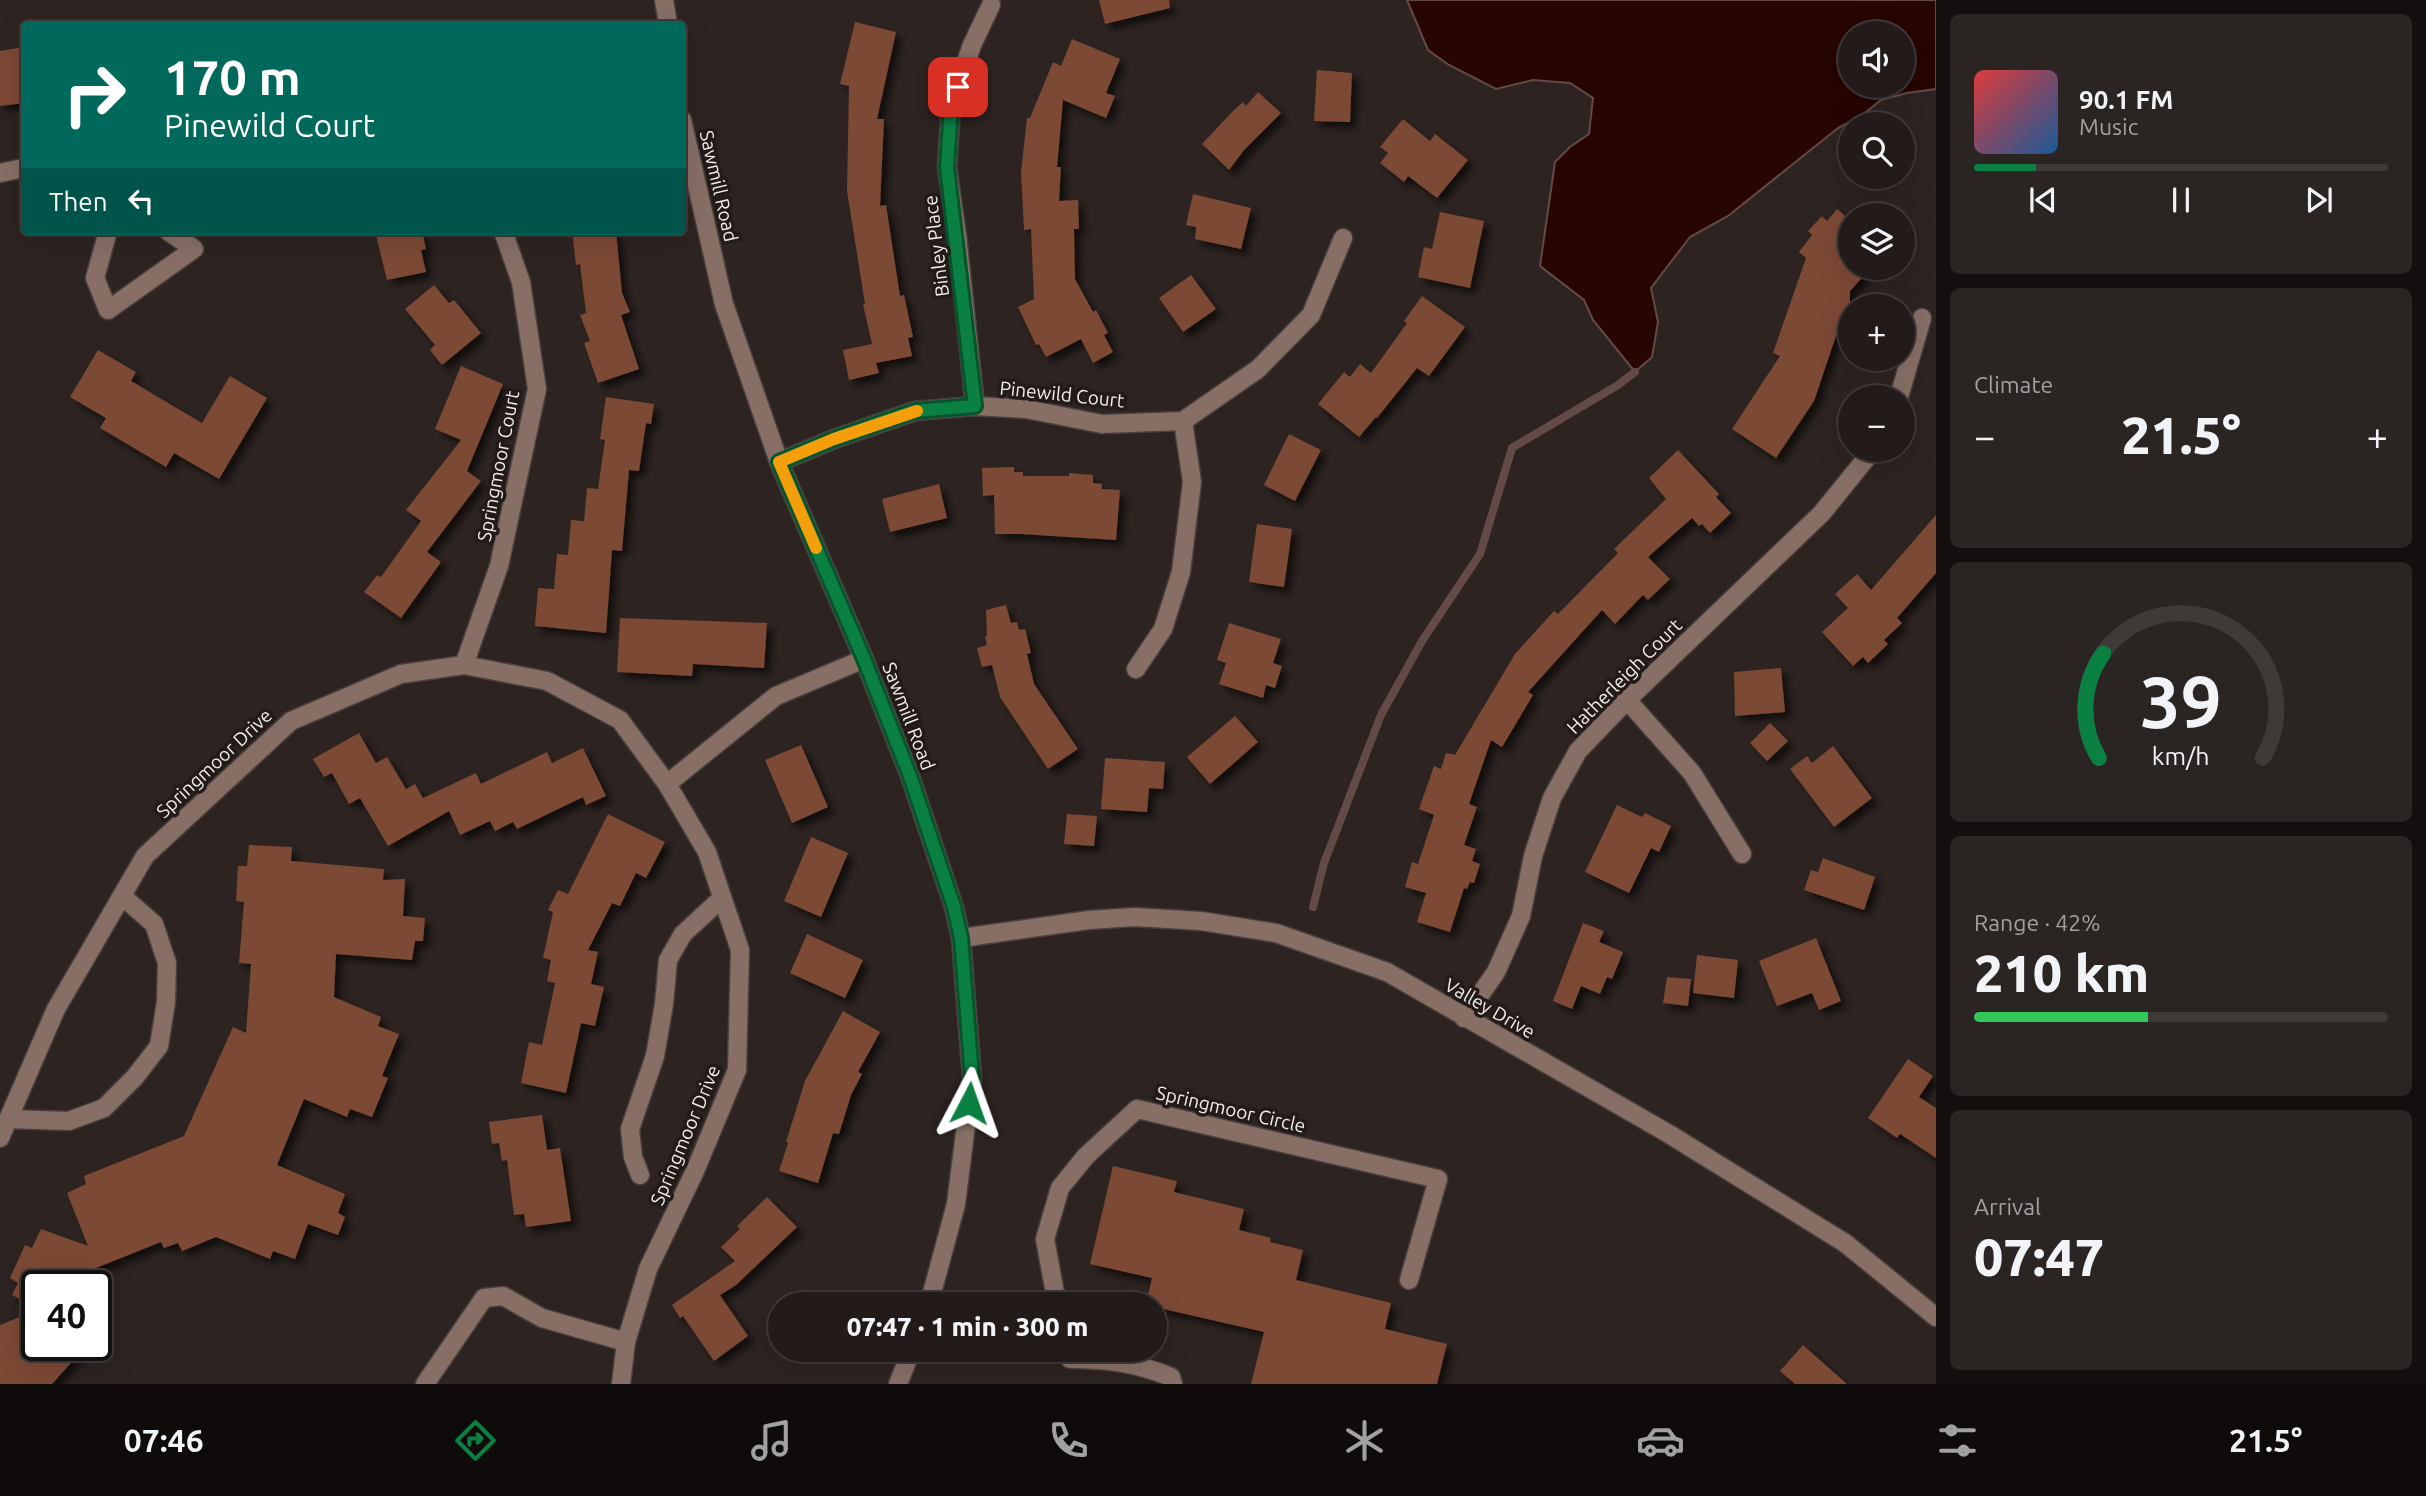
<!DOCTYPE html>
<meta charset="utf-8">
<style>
body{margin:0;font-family:Ubuntu,sans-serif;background:#2a2422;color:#f1f3f6;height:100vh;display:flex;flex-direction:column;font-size:26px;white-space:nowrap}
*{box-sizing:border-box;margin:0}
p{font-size:23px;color:#a2a1a2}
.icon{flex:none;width:38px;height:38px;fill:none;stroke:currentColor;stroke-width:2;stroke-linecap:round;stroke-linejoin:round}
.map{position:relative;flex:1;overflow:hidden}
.details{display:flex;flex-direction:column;gap:14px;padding:14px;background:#130f0e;width:490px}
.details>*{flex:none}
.banner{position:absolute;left:21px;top:21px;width:665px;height:214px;border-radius:7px;box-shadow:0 7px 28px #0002,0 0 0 2px #3f3938;background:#00695c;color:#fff;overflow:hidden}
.buttons{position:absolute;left:1838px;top:21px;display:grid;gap:14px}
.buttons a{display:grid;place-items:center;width:77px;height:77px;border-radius:50%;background:#221b19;box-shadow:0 7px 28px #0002,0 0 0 2px #3f3938;font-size:35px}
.speed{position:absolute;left:21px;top:1270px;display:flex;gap:14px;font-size:35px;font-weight:700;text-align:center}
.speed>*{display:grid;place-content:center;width:91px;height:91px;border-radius:50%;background:#221b19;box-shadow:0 7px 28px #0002,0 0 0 2px #3f3938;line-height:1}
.speed .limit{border:4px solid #111;border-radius:10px;background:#fff;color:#111}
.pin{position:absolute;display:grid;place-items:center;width:60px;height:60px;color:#fff;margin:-30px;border-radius:14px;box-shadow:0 4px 10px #0006}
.me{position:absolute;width:77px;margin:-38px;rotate:4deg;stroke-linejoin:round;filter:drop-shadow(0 0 5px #0008)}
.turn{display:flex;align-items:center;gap:24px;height:147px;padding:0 28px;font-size:32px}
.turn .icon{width:91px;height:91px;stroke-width:2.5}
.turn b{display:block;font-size:49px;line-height:60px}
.then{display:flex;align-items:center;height:66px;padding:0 28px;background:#0003;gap:14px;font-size:26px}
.big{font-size:52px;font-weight:800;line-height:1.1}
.details .widget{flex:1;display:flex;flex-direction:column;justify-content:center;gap:10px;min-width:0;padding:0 24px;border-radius:10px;background:#2a2422}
.details .dial{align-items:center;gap:0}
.dial svg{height:182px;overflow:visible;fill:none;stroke:#3f3938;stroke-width:7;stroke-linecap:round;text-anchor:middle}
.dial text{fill:#f1f3f6;stroke:none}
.song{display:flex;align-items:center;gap:21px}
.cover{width:84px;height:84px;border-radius:10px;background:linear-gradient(135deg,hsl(0 70% 55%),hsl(210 70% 35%))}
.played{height:7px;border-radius:4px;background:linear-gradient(90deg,#0b8043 15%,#3f3938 15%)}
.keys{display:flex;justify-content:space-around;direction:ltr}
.heat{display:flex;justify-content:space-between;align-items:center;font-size:38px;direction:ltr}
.charge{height:10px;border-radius:5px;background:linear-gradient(90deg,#34c759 42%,#3f3938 0)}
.trip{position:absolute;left:768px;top:1292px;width:399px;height:70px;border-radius:35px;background:#221b19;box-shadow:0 7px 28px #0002,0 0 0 2px #3f3938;font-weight:800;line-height:70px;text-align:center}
.dock{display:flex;height:112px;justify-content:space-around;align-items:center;background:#0e0b0a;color:#a2a1a2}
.dock .icon{width:49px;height:49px}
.dock .active{color:#0b8043}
.dock b{font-size:32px;color:#f1f3f6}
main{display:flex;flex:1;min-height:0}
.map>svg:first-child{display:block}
</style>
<main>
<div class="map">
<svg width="1936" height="1384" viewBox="0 0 1936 1384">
<defs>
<filter id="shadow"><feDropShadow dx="6" dy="6" stdDeviation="3.5" flood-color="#0009"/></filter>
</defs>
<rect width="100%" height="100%" fill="#2d2421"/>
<path fill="#270500" stroke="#644a46" stroke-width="2" fill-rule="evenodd" d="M 1407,0 L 1936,0 L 1936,89 L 1907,93 L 1881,100 L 1861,116 L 1838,128 L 1728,216 L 1690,237 L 1651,288 L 1658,322 L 1652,357 L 1635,372 L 1593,320 L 1584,300 L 1540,266 L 1555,162 L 1570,147 L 1589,134 L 1593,98 L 1570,83 L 1533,80 L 1496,89 L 1449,65 L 1428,50 ZM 1850,33 L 1902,33 L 1902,86 L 1850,86 Z"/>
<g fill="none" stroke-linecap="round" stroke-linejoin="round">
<path stroke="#644a46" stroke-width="8" d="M 1313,907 L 1324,863 L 1381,715 L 1422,641 L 1480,554 L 1512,448 L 1618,385 L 1635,372"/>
</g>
<g fill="#7b4835" filter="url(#shadow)">
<path d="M 1099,0 L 1169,0 L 1170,8 L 1105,24 Z"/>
<path d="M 855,22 L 896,32 L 877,119 L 884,119 L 880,206 L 886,205 L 900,296 L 904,295 L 913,337 L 908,338 L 912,356 L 876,363 L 879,373 L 849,380 L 843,350 L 872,344 L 863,304 L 865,304 L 847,191 L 849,86 L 840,84 Z"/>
<path d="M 1072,39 L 1120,59 L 1106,93 L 1115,96 L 1106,118 L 1063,100 L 1057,167 L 1061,167 L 1059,201 L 1078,200 L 1079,229 L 1074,229 L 1075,279 L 1093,312 L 1096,310 L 1108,333 L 1104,335 L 1113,352 L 1093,363 L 1081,339 L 1046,357 L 1039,344 L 1036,345 L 1018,307 L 1034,299 L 1031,229 L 1024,230 L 1021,172 L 1027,118 L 1030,118 L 1053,62 L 1061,66 Z"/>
<path d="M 24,47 L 24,103 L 0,106 L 0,51 Z"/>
<path d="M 1317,70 L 1352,73 L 1350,122 L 1314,121 Z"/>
<path d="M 1258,92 L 1281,113 L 1244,150 L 1229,170 L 1202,144 L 1233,111 L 1243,102 L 1246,106 Z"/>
<path d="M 1403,119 L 1430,141 L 1435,134 L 1468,160 L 1437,198 L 1408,176 L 1404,182 L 1380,163 L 1388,153 L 1380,147 Z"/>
<path d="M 1193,194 L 1251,208 L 1241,249 L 1195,239 L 1196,227 L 1186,225 Z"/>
<path d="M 1837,209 L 1850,220 L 1850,268 L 1871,268 L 1850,291 L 1850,310 L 1845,325 L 1840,324 L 1814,401 L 1776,458 L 1732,429 L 1780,356 L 1773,353 L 1806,258 L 1799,252 L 1812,235 L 1808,231 L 1822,216 L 1827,221 Z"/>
<path d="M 1440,212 L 1484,221 L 1470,288 L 1418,277 L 1424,247 L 1432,249 Z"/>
<path d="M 375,231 L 422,231 L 426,249 L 421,250 L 426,272 L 387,280 Z"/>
<path d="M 572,231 L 616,231 L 622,293 L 630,312 L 621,315 L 639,369 L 598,383 L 584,343 L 590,341 L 580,315 L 586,313 L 580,264 L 576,265 Z"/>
<path d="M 1191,275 L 1216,309 L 1183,332 L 1159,298 Z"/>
<path d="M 434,285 L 449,303 L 454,300 L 481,333 L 442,365 L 430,350 L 435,345 L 405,309 Z"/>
<path d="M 1422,296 L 1465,327 L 1429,376 L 1417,368 L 1377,418 L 1376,417 L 1359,437 L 1318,404 L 1344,372 L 1350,377 L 1360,364 L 1371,373 L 1407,323 L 1404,321 Z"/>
<path d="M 98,350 L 136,372 L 131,381 L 202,423 L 230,376 L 267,398 L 219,479 L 174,453 L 166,467 L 100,428 L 106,418 L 70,397 Z"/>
<path d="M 461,366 L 503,384 L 467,471 L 481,481 L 427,552 L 441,562 L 401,618 L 364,592 L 377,575 L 381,577 L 421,521 L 406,510 L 461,440 L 435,429 Z"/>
<path d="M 606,397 L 654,404 L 651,424 L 646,423 L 639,471 L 629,470 L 622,551 L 612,550 L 606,633 L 535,626 L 538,588 L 554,589 L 557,554 L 568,555 L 571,520 L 584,521 L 587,488 L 598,489 L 605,440 L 600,439 Z"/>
<path d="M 1289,434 L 1321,450 L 1295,501 L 1264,485 Z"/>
<path d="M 1678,450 L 1719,494 L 1716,497 L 1731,513 L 1710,533 L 1702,524 L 1699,526 L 1692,518 L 1648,557 L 1670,579 L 1648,600 L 1643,595 L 1615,624 L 1602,610 L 1528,692 L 1533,695 L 1502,747 L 1491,740 L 1469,804 L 1477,807 L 1464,845 L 1476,849 L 1472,861 L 1480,864 L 1474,883 L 1470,882 L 1467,889 L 1464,888 L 1450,932 L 1417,922 L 1426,893 L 1405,887 L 1412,862 L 1418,864 L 1434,815 L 1419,809 L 1434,766 L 1441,769 L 1446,753 L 1455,755 L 1515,654 L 1554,611 L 1558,614 L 1618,553 L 1614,549 L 1666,499 L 1649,478 Z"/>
<path d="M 1014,467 L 1014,472 L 1023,472 L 1023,476 L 1069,476 L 1069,473 L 1093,475 L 1093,483 L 1102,484 L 1102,489 L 1120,490 L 1116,540 L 1021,534 L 995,534 L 994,495 L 983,496 L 982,468 Z"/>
<path d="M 939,484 L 947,518 L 890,532 L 882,499 Z"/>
<path d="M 1936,515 L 1936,573 L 1897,618 L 1902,623 L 1884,640 L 1888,644 L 1868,663 L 1863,657 L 1853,666 L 1822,632 L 1848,608 L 1835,594 L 1857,574 L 1871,590 Z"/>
<path d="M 1257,524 L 1292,529 L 1284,587 L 1249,582 Z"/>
<path d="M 1006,605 L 1011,623 L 1017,622 L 1019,630 L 1025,629 L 1031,653 L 1027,654 L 1034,684 L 1078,749 L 1048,769 L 1000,697 L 992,665 L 982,667 L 977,648 L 987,645 L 985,636 L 987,636 L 986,610 Z"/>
<path d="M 620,618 L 767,623 L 764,668 L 693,664 L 692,676 L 617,672 Z"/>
<path d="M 1229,623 L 1281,639 L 1273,663 L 1282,666 L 1275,688 L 1266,685 L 1263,698 L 1219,684 L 1226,663 L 1217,660 Z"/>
<path d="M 1781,668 L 1785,712 L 1735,716 L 1734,672 Z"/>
<path d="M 1235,716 L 1258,742 L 1210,784 L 1187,757 Z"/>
<path d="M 1770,723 L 1788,741 L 1767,761 L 1750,743 Z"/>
<path d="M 359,733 L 376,763 L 387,757 L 406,789 L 415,784 L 423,798 L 476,773 L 481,784 L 547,752 L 552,763 L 583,748 L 606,796 L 586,805 L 583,797 L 517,829 L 513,822 L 495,831 L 490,821 L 460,835 L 449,811 L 388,846 L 360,798 L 349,804 L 332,773 L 324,777 L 313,759 Z"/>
<path d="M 801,745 L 828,807 L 792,823 L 765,760 Z"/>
<path d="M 1833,746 L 1872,798 L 1834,827 L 1790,769 L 1807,756 L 1812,763 Z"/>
<path d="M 1105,758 L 1165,762 L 1163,789 L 1149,788 L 1147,812 L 1101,809 Z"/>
<path d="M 1617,805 L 1642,817 L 1645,813 L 1671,826 L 1659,852 L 1651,848 L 1629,893 L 1585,872 Z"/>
<path d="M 608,814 L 665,842 L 646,878 L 636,873 L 620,906 L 612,903 L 588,950 L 598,952 L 591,984 L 604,987 L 595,1026 L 581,1023 L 566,1093 L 521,1083 L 529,1042 L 542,1045 L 555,983 L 547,981 L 551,960 L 543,958 L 553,912 L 548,910 L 558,890 L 568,894 Z"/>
<path d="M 1067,814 L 1097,816 L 1094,846 L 1064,844 Z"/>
<path d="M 811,837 L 848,853 L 821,917 L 784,901 Z"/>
<path d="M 249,845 L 292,847 L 291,861 L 384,869 L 383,880 L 405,879 L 403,916 L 425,918 L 423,941 L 415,941 L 412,960 L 336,954 L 334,997 L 381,1017 L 378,1026 L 399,1034 L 382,1076 L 388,1078 L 372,1117 L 350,1109 L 347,1117 L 304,1099 L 277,1165 L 345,1194 L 338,1213 L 345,1217 L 338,1235 L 308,1224 L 295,1259 L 273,1251 L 270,1259 L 216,1237 L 182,1251 L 178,1243 L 164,1248 L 161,1242 L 86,1272 L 110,1286 L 37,1286 L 37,1308 L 12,1295 L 18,1283 L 10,1278 L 25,1245 L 32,1248 L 41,1229 L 88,1246 L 67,1193 L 86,1184 L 84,1176 L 184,1136 L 233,1027 L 246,1033 L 251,964 L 239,963 L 244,902 L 236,901 L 238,866 L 247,866 Z"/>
<path d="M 1823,858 L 1875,877 L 1864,910 L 1804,890 L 1811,870 L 1818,872 Z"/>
<path d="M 1583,923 L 1604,931 L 1599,942 L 1623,952 L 1612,979 L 1607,977 L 1600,994 L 1581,986 L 1572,1009 L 1553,1001 Z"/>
<path d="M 807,934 L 863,960 L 845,998 L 790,973 Z"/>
<path d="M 1816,938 L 1841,1001 L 1819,1010 L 1812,993 L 1777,1006 L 1759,961 Z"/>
<path d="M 1697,955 L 1738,960 L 1734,998 L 1693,993 Z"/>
<path d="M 1667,977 L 1691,979 L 1688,1006 L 1663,1003 Z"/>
<path d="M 843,1011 L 880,1032 L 858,1072 L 862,1074 L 851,1095 L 839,1134 L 833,1133 L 818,1183 L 779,1171 L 788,1143 L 786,1142 L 805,1081 Z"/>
<path d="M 1908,1059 L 1933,1076 L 1919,1097 L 1936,1108 L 1936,1158 L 1900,1134 L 1897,1138 L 1868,1118 Z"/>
<path d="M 542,1115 L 547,1150 L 560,1148 L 571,1221 L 526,1227 L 524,1214 L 514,1215 L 507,1160 L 502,1161 L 499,1143 L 492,1144 L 489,1122 Z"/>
<path d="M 1113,1166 L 1177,1181 L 1174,1192 L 1244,1209 L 1239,1230 L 1271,1238 L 1270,1242 L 1303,1250 L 1296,1280 L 1391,1303 L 1385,1329 L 1447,1344 L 1437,1384 L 1251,1384 L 1264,1332 L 1155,1307 L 1155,1304 L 1146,1304 L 1152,1278 L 1090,1264 Z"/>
<path d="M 767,1197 L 797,1227 L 736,1285 L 720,1295 L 748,1336 L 714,1361 L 683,1316 L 680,1318 L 672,1305 L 735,1261 L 721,1247 L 740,1229 L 737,1226 Z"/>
<path d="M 37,1310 L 37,1346 L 86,1346 L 52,1384 L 0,1384 L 0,1325 Z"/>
<path d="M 1803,1345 L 1847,1384 L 1795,1384 L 1780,1371 Z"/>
</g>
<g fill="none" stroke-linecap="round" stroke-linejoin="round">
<g stroke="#49403d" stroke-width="21">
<g id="minor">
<path d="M 664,0 L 668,24"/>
<path d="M 682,120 L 724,304 L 779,462 L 864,659 L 910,776 L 954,907 L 961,938 L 972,1077 L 956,1204 L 929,1304"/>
<path d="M 0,173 L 24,168"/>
<path d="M 108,231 L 95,278 L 108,310 L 194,249 L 168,231"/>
<path d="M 1899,397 L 1922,318"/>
<path d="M 975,406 L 957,235 L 947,167 L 951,107 L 972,45 L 991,5"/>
<path d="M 779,462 L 834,439 L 915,411 L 975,406 L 1026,409 L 1102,424 L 1183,421 L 1258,369 L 1311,315 L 1343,238"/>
<path d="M 464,665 L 499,566 L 537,389 L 521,282 L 503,231"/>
<path d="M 1136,669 L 1163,629 L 1181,572 L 1192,482 L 1183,421"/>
<path d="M 1627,700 L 1692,773 L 1742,854"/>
<path d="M 667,784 L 776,696 L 864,659"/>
<path d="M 961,938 L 1089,920 L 1134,917 L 1201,921 L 1276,933 L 1387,972 L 1669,1134 L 1845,1243 L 1936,1317"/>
<path d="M 1464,1018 L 1496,972 L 1521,916 L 1533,856 L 1552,798 L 1578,751 L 1627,700 L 1822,513 L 1873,450"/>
<path d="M 8,1119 L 69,1121 L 104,1108 L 135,1077 L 159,1046 L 166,1002 L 167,963 L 154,924 L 122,896"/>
<path d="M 0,1138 L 56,1009 L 145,856 L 291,721 L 401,674 L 464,665 L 547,681 L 620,720 L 667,784 L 707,852 L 740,950 L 737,1070 L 695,1171 L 648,1269 L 626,1342 L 621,1384"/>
<path d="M 640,1175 L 633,1157 L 630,1129 L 655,1056 L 664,1004 L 668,960 L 683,934 L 722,898"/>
<path d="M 1057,1304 L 1045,1239 L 1060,1188 L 1086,1156 L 1137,1109 L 1438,1179 L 1409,1280"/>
<path d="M 1068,1349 L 1070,1359 C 1106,1359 1137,1363 1171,1377 L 1173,1384"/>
<path d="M 425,1384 L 484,1298 L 503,1296 L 542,1318 L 626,1342"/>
<path d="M 898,1384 L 912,1349"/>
</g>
</g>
<use href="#minor" stroke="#876f66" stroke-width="18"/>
</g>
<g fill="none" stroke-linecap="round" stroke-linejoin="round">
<g stroke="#07532c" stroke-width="18">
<path id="route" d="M 958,87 L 951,107 L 947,167 L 975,406 L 915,411 L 834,439 L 779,462 L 864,659 L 910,776 L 954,907 L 961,938 L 972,1077 L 969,1103"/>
</g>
<use href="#route" stroke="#0b8043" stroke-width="12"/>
<path stroke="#f59e0b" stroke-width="12" d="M 816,548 L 779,462 L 834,439 L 917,411"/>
</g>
<g text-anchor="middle" stroke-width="7" stroke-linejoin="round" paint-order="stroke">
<g font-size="19" fill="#f2ecea" stroke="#231b18">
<text transform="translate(719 186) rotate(77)" y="7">Sawmill Road</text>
<text transform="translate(936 246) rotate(-97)" y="7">Binley Place</text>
<text transform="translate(1062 394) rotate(6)" y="7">Pinewild Court</text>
<text transform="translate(498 466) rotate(-79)" y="7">Springmoor Court</text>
<text transform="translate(1624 676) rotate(-45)" y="7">Hatherleigh Court</text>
<text transform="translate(909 716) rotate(69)" y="7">Sawmill Road</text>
<text transform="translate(214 763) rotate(-43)" y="7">Springmoor Drive</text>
<text transform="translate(1490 1008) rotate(30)" y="7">Valley Drive</text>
<text transform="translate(1231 1109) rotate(13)" y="7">Springmoor Circle</text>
<text transform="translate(685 1135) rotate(-67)" y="7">Springmoor Drive</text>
</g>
</g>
</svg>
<div class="buttons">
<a><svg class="icon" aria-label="sound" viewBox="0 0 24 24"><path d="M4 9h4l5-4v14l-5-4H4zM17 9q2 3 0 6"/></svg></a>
<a><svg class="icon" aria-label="search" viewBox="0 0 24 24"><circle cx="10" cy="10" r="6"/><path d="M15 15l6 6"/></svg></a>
<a><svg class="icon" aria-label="layers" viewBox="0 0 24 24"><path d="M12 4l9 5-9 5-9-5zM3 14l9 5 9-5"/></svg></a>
<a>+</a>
<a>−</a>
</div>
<div class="speed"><div class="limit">40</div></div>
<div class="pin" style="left:958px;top:87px;background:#d93025"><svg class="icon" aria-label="arrive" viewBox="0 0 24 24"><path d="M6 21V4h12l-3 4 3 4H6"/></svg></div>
<svg class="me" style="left:969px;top:1103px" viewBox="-20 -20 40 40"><path d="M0-17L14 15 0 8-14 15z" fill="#0b8043" stroke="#fff" stroke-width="4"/></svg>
<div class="trip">07:47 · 1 min · 300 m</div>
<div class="banner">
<div class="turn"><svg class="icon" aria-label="right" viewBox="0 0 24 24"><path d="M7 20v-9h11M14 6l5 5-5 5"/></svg><div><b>170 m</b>Pinewild Court</div></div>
<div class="then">Then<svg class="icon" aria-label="left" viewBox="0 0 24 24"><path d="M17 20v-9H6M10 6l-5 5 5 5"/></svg></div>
</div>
</div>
<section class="details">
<div class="widget">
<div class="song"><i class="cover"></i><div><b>90.1 FM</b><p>Music</p></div></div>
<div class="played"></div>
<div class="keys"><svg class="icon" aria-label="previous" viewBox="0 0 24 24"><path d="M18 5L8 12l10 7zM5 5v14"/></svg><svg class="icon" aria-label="pause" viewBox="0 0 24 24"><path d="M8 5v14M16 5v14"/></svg><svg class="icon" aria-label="next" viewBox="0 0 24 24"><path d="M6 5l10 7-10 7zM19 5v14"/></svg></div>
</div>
<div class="widget"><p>Climate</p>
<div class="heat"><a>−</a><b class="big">21.5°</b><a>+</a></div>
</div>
<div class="widget dial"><svg viewBox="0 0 100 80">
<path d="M14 69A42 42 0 1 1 86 69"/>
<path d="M14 69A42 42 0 0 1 16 23" stroke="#0b8043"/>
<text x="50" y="56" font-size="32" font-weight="700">39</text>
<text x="50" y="72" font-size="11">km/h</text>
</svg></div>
<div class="widget"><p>Range · 42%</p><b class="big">210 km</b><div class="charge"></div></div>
<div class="widget"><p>Arrival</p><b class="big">07:47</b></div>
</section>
</main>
<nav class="dock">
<b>07:46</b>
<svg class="icon active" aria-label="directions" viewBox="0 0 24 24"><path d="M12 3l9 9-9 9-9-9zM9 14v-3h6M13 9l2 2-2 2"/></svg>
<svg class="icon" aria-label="music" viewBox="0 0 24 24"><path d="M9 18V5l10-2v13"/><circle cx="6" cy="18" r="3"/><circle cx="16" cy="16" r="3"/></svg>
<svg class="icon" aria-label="phone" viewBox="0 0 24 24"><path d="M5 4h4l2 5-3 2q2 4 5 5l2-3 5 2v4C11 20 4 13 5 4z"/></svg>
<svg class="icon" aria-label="climate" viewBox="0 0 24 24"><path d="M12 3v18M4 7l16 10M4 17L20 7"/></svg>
<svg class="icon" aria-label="car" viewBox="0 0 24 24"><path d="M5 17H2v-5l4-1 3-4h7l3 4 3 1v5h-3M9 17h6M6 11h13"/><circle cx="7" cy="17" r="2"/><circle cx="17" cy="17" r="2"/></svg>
<svg class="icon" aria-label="filters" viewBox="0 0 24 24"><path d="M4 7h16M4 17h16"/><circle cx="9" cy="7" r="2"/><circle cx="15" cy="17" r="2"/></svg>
<b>21.5°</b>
</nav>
